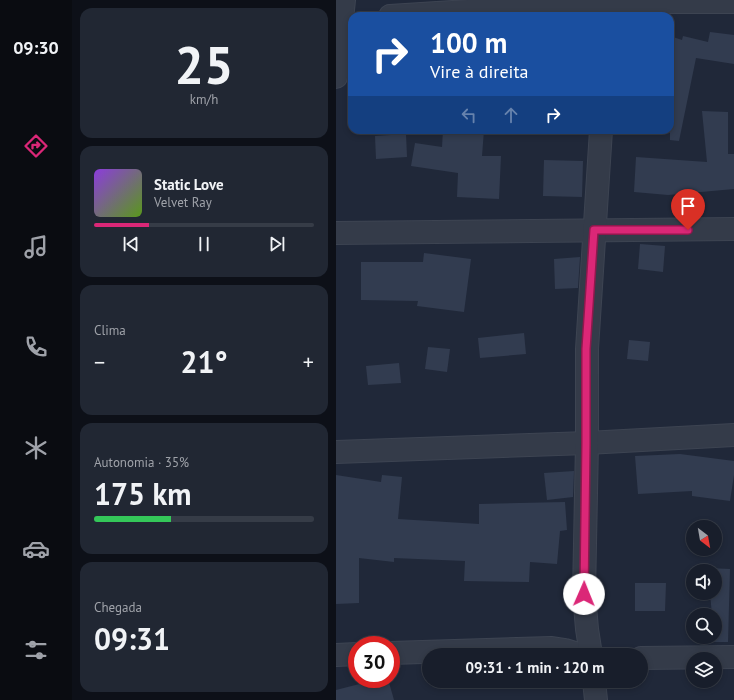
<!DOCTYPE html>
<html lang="pt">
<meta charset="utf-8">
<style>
body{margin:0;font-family:"PT Sans",sans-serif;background:#212733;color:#f1f3f6;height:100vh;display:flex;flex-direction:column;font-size:15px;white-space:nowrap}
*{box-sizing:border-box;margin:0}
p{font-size:13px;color:#9fa2a9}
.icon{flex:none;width:22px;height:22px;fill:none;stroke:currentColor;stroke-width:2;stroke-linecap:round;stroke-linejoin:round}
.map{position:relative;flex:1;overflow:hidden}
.sheet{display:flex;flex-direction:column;gap:8px;padding:8px;background:#0d1018;width:264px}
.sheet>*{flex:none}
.banner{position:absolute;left:12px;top:12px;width:326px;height:122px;border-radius:12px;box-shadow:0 2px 6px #0003,0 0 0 1px #363c47;background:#1a4fa0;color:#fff;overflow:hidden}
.needle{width:26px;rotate:149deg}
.controls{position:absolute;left:350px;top:520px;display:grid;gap:8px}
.controls a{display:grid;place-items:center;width:36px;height:36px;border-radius:50%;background:#181e2b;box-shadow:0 2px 6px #0003,0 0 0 1px #363c47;font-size:20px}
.speed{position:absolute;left:12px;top:636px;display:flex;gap:8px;font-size:20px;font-weight:700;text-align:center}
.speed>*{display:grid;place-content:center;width:52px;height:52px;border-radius:50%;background:#181e2b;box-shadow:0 2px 6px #0003,0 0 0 1px #363c47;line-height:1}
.speed .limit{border:6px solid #d22;background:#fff;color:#111}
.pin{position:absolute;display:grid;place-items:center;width:34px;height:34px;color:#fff;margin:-41px -17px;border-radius:50% 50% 50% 0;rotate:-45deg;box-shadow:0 0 4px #0007}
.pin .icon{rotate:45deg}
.me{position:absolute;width:44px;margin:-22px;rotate:1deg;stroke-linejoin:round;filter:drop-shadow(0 0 3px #0008)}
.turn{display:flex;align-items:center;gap:14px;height:84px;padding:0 16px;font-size:18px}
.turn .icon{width:52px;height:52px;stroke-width:2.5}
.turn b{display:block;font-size:28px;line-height:34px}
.lanes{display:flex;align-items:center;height:38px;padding:0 16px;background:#0003;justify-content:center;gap:20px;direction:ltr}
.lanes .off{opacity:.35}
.big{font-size:30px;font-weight:700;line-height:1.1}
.sheet .widget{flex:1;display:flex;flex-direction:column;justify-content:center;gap:6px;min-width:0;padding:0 14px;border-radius:12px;background:#212733}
.sheet .dial{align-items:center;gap:0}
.dial b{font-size:52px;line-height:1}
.song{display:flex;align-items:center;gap:12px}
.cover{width:48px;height:48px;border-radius:6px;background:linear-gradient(135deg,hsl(270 70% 55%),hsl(90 70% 35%))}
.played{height:4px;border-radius:2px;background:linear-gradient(90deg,#db2777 25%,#363c47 25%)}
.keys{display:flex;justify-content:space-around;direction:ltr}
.heat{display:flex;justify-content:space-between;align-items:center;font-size:22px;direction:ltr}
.charge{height:6px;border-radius:3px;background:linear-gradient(90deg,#34c759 35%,#363c47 0)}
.trip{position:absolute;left:86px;top:648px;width:226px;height:40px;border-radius:20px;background:#181e2b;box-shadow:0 2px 6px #0003,0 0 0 1px #363c47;font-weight:700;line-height:40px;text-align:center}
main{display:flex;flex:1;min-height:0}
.tabs{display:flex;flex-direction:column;width:72px;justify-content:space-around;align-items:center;background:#0a0c11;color:#9fa2a9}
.tabs .icon{width:28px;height:28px}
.tabs .selected{color:#db2777}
.tabs b{font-size:18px;color:#f1f3f6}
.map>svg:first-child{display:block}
</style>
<main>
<nav class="tabs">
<b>09:30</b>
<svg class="icon selected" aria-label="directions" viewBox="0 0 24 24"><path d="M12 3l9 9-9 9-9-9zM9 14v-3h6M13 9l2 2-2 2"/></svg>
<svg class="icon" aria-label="music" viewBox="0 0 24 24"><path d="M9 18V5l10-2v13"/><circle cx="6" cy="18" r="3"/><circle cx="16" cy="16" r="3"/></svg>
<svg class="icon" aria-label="phone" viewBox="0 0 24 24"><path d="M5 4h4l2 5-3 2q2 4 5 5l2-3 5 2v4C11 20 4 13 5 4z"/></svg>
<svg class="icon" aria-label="climate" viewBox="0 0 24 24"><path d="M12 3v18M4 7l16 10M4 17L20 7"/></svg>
<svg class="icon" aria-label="car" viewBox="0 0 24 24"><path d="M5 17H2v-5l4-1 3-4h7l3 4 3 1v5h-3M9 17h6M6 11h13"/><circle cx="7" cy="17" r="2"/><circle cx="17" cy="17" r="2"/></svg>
<svg class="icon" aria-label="filters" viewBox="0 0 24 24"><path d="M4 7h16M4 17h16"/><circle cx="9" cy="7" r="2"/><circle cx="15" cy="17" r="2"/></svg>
</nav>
<section class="sheet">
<div class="widget dial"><b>25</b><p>km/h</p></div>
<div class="widget">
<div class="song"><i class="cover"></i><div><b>Static Love</b><p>Velvet Ray</p></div></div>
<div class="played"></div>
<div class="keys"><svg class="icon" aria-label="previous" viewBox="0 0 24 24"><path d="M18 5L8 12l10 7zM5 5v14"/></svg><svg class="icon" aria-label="pause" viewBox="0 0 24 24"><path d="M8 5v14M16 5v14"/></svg><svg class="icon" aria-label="next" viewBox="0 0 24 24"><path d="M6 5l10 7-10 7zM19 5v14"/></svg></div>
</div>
<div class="widget"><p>Clima</p>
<div class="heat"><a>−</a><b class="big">21°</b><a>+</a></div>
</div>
<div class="widget"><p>Autonomia · 35%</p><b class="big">175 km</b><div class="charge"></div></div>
<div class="widget"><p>Chegada</p><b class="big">09:31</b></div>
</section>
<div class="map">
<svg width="398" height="700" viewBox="0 0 398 700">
<rect width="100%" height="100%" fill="#202839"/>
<g fill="#323c50">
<path d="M 374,32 L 398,35 L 398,64 L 360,58 L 343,141 L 334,140 L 334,36 L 346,40 L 347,36 L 372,42 Z"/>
<path d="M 366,111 L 392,112 L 392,154 L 398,154 L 398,189 L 332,195 L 298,192 L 300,157 L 371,162 Z"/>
<path d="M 107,130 L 148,130 L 146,156 L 165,156 L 163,199 L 121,197 L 122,173 L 75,166 L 79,143 L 106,147 Z"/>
<path d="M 70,134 L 71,157 L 40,159 L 39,136 Z"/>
<path d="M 208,160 L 247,161 L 246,197 L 207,196 Z"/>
<path d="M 304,244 L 329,246 L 327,272 L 302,269 Z"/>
<path d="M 88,253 L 135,259 L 128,312 L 81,306 L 82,301 L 25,300 L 25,262 L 87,262 Z"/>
<path d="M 244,257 L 242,288 L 219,289 L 218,259 Z"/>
<path d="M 188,333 L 190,354 L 144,358 L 142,338 Z"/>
<path d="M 293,340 L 314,342 L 312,361 L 291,359 Z"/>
<path d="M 92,347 L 114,349 L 111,372 L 89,369 Z"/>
<path d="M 63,363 L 65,383 L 32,385 L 30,366 Z"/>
<path d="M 344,454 L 398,461 L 398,475 L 394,501 L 356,496 L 356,491 L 302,494 L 299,456 Z"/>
<path d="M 238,471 L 237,497 L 211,500 L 208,473 Z"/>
<path d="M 0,475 L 45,482 L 46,475 L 66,477 L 62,519 L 143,524 L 143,504 L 229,502 L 231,530 L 224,531 L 221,564 L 194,562 L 193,582 L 128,581 L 129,561 L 58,558 L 58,562 L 23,558 L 23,603 L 0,604 Z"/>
<path d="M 372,568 L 394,569 L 392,642 L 378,642 L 379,615 L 376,615 L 374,593 L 379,593 L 379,571 L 372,571 Z"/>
<path d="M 299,583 L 330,583 L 329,611 L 299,611 Z"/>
<path d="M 43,679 L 52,679 L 58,700 L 0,700 L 0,690 Z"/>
</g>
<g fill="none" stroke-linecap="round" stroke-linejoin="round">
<g stroke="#3d4452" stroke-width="24">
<g id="minor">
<path d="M 54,16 L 273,2 L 398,2"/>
<path d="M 0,77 L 8,0"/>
<path d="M 0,233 L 398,229"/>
<path d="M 0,452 L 251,443 L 398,435"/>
<path d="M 55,653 L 216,648 L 229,650 L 245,655"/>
<path d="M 0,655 L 21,654"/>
<path d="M 255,655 L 251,629 L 248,594 L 251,443 L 251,349 L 265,130"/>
<path d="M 305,658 L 398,657"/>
<path d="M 258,681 L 260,700"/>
</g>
</g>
<use href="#minor" stroke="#343b49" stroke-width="22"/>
</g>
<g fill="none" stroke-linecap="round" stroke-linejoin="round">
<g stroke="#8e194d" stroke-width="10">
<path id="route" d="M 248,594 L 250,443 L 250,349 L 258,230 L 352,230"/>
</g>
<use href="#route" stroke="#db2777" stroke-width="7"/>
</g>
</svg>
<div class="controls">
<a><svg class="needle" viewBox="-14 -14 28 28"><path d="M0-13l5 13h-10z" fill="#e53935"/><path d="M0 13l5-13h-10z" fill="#9fa2a9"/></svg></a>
<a><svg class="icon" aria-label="sound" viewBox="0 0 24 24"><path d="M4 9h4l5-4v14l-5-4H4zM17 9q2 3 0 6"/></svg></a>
<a><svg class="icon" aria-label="search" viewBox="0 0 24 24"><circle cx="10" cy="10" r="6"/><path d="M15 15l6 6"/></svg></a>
<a><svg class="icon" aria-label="layers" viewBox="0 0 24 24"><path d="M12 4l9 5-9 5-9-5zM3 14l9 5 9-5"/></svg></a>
</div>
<div class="speed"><div class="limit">30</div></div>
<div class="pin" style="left:352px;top:230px;background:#d93025"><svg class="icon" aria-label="arrive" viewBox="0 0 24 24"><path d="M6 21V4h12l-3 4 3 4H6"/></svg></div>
<svg class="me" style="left:248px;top:594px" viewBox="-20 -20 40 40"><circle r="19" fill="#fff"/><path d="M0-13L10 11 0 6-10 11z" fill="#db2777"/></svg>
<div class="trip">09:31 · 1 min · 120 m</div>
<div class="banner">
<div class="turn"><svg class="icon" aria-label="right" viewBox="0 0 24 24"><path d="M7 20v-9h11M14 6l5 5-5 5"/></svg><div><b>100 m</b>Vire à direita</div></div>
<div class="lanes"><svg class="icon off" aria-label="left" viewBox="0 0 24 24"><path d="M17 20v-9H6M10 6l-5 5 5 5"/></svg><svg class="icon off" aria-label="ahead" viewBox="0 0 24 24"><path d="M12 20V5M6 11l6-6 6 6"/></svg><svg class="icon" aria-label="right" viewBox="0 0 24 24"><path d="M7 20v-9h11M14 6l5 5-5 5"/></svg></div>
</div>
</div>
</main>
